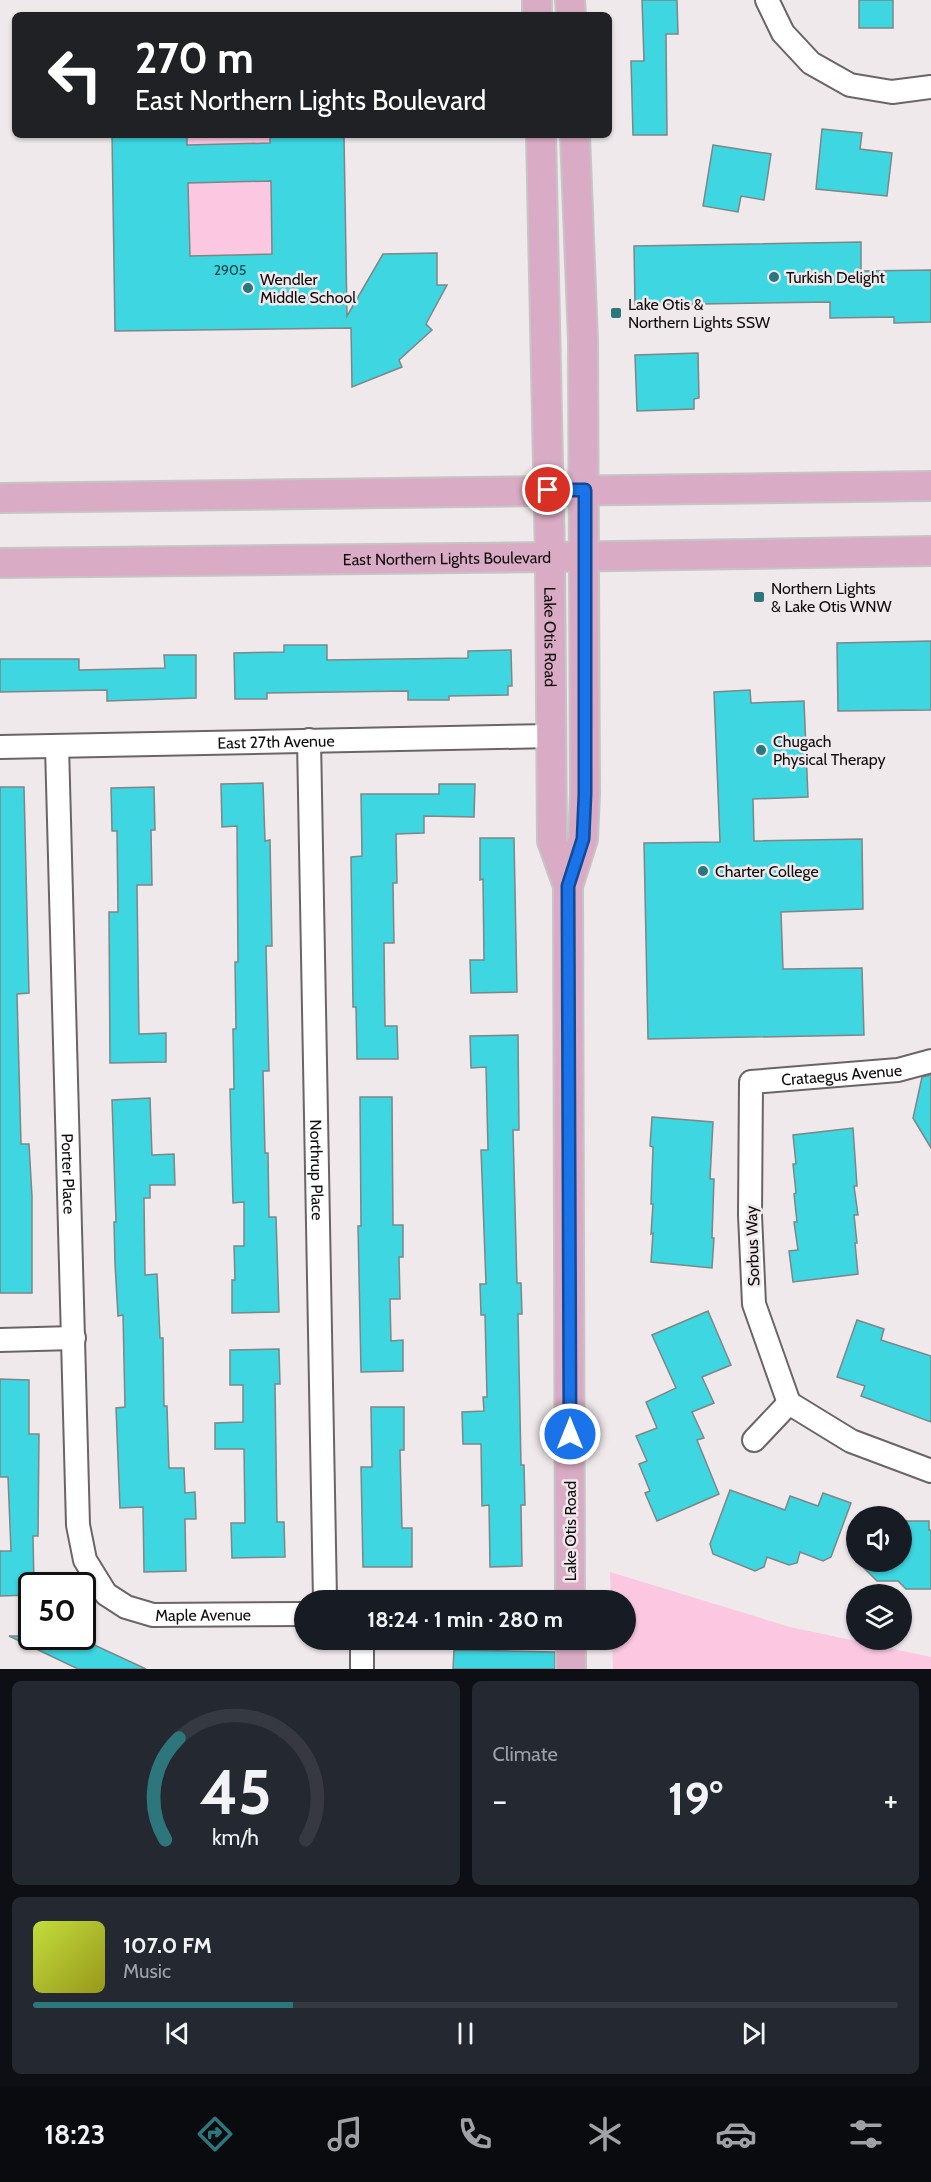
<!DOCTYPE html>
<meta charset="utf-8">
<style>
body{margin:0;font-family:Cabin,sans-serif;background:#242831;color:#f1f3f6;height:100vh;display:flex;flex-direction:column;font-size:22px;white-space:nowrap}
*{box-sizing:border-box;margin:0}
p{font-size:20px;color:#9ea1a6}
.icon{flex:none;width:33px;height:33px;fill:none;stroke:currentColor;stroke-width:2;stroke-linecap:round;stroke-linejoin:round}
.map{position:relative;height:1669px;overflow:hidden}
.sheet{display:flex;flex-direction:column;gap:12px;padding:12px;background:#0d0f14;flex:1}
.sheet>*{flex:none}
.top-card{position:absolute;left:12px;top:12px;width:600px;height:126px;border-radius:9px;box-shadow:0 2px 4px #0004;background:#202124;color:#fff;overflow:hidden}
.controls{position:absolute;left:846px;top:1506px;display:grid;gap:12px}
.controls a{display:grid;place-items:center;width:66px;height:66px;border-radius:50%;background:#171b24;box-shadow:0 2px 4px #0004;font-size:30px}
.speed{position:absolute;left:18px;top:1572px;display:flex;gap:12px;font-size:30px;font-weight:700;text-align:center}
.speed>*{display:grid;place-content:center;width:78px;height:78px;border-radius:50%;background:#171b24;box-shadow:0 2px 4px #0004;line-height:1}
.speed .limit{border:3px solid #111;border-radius:9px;background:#fff;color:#111}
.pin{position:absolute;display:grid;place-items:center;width:51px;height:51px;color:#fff;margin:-26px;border:3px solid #fff;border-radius:50%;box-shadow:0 2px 6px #0007}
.me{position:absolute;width:66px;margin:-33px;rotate:0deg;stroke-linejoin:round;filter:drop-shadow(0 0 4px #0008)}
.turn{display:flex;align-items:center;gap:21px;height:126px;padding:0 24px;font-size:27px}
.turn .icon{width:78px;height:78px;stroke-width:2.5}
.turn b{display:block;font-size:42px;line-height:51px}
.big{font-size:45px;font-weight:700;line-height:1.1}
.sheet .tile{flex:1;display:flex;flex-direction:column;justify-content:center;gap:9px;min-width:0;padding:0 21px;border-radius:9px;background:#242831}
.sheet .dial{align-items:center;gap:0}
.dial svg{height:156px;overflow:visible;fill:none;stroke:#363941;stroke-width:7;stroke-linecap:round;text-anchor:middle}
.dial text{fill:#f1f3f6;stroke:none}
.song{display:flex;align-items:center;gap:18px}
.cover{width:72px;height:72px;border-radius:9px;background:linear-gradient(135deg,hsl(70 70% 55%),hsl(60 70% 35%))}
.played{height:6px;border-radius:3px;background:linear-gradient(90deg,#2d767c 30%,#363941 30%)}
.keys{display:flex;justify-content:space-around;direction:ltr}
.heat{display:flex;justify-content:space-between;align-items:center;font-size:33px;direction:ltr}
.sheet .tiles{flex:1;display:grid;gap:12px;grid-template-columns:1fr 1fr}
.tile:last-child{grid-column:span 2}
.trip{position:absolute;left:294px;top:1590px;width:342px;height:60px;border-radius:30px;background:#171b24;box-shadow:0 2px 4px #0004;font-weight:700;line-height:60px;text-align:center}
.tabs{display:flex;height:96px;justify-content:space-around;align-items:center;background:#090b0e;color:#9ea1a6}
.tabs .icon{width:42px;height:42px}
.tabs .current{color:#2d767c}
.tabs b{font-size:27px;color:#f1f3f6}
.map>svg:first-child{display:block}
</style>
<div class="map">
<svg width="931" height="1669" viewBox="0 0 931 1669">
<rect width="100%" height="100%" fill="#f0e9ec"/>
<g fill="#fbc7e1">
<path d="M 187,135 L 270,135 L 270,143 L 187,145 Z"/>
<path d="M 271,181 L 272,254 L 190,256 L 188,183 Z"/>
<path d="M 610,1572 L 790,1627 L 931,1657 L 931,1669 L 613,1669 L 612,1640 L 626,1640 L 626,1600 L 611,1600 Z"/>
</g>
<g fill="#3dd6e1" stroke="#7e8686" stroke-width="1.5" fill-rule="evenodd">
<path d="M 642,0 L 677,0 L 678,34 L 666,34 L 667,135 L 633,135 L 631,61 L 644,61 Z"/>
<rect x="859" y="0" width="34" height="28"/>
<path d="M 822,129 L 862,133 L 860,149 L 892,153 L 887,196 L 816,189 Z"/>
<path d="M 112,135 L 187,135 L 187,145 L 270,143 L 270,135 L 344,135 L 347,316 L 383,254 L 437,253 L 437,285 L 447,285 L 426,324 L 432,330 L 399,360 L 402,367 L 352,387 L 351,328 L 115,331 ZM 271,181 L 272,254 L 190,256 L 188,183 Z"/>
<path d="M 713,145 L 771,154 L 764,200 L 741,196 L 738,212 L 703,206 Z"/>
<path d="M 861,242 L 861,271 L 931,270 L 931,322 L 894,323 L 894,317 L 830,318 L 830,302 L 635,305 L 634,246 Z"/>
<path d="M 698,353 L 699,398 L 694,399 L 694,409 L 637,411 L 635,355 Z"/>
<path d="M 931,641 L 931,710 L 838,711 L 837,643 Z"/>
<path d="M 284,645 L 327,645 L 327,660 L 468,658 L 468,651 L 511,650 L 512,686 L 508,686 L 508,695 L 449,696 L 449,700 L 408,700 L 408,691 L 267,693 L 267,699 L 235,699 L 234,653 L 284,652 Z"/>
<path d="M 164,655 L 196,655 L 196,698 L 107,701 L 107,690 L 0,692 L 0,659 L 79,659 L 79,670 L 165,668 Z"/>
<path d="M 750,690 L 751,703 L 804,701 L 808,797 L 753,799 L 754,841 L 862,839 L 863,909 L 781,912 L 783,969 L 862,968 L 864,1035 L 648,1039 L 644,843 L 720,842 L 714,692 Z"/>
<path d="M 263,783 L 265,841 L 270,840 L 272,946 L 266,946 L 269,1071 L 263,1071 L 265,1153 L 268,1153 L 269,1217 L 276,1217 L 279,1312 L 232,1313 L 232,1280 L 235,1280 L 234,1246 L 244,1246 L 244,1202 L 233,1203 L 231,1136 L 230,1089 L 234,1089 L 233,1029 L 236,1029 L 235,962 L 238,962 L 237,826 L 222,827 L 221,784 Z"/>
<path d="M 439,784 L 475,784 L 474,817 L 424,816 L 424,833 L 396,834 L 397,883 L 393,883 L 394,943 L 384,943 L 385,1026 L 397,1026 L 398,1059 L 357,1059 L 356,1007 L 353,1007 L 351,857 L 362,856 L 361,794 L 439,794 Z"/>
<path d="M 0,787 L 24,787 L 29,993 L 17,994 L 21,1144 L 29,1144 L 32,1196 L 32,1293 L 0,1293 Z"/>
<path d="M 154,787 L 155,830 L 151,830 L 152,885 L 137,885 L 139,1034 L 166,1033 L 166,1062 L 110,1063 L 109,912 L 118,912 L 117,831 L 112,831 L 111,788 Z"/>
<path d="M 480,838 L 514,838 L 517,992 L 471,993 L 470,960 L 484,960 L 483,879 L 480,880 Z"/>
<path d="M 518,1035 L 519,1130 L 513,1130 L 517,1283 L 521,1283 L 522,1314 L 518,1314 L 521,1465 L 524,1465 L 525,1505 L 521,1505 L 522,1566 L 490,1567 L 489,1505 L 482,1506 L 481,1444 L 463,1444 L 462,1412 L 484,1411 L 483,1397 L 487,1397 L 485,1315 L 481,1315 L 480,1284 L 486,1284 L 481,1150 L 488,1150 L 486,1067 L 471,1068 L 470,1036 Z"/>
<path d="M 931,1075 L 931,1148 L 913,1118 L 922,1077 Z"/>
<path d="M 360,1097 L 392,1097 L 393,1225 L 403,1225 L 403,1257 L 399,1257 L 400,1299 L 390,1299 L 391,1341 L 403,1340 L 403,1371 L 361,1372 L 358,1226 L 361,1226 Z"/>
<path d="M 150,1098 L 152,1155 L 174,1154 L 175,1185 L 150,1185 L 150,1198 L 144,1198 L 145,1275 L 157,1274 L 160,1338 L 163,1338 L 164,1406 L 167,1406 L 169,1468 L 184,1468 L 185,1493 L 195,1492 L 196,1519 L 185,1519 L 186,1571 L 144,1572 L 143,1507 L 120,1508 L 116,1408 L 125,1407 L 123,1315 L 118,1316 L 115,1264 L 114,1222 L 116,1222 L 112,1100 Z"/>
<path d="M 652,1117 L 713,1122 L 710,1179 L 714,1179 L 712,1238 L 714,1238 L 712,1268 L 651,1262 L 653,1233 L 651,1234 L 653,1204 L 651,1204 L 653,1147 L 650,1146 Z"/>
<path d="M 853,1128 L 857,1186 L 854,1186 L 858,1215 L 854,1215 L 857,1243 L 855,1243 L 858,1274 L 793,1282 L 789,1251 L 798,1250 L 794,1222 L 797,1222 L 794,1194 L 796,1193 L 793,1164 L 796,1164 L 793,1135 Z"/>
<path d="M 708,1311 L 731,1365 L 702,1377 L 714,1403 L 692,1412 L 704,1438 L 697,1440 L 719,1494 L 657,1521 L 645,1493 L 650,1491 L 639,1464 L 647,1461 L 636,1436 L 657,1428 L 646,1402 L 676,1388 L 652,1335 Z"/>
<path d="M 857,1320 L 884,1329 L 881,1340 L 931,1356 L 931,1422 L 861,1396 L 865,1386 L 837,1377 Z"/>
<path d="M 279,1349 L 280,1384 L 275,1384 L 277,1522 L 284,1522 L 285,1557 L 232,1558 L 231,1523 L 245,1523 L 244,1449 L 215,1449 L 215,1423 L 243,1422 L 243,1385 L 230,1385 L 230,1350 Z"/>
<path d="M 0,1379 L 29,1380 L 29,1434 L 39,1434 L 38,1536 L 33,1536 L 34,1586 L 32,1586 L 32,1595 L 0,1596 L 0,1551 L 11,1551 L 8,1477 L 0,1477 Z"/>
<path d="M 371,1407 L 404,1407 L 404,1450 L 400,1450 L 402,1528 L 412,1528 L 412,1567 L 363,1567 L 361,1467 L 372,1467 Z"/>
<path d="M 730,1490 L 785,1510 L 790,1496 L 818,1506 L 823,1493 L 851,1503 L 831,1557 L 823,1561 L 800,1552 L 797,1563 L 789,1565 L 767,1557 L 764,1567 L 755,1571 L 713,1554 L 710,1544 Z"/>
<path d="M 902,1521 L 929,1521 L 929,1530 L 931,1530 L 931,1589 L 906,1589 L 898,1581 L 877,1581 L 858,1562 L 902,1562 Z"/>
<path d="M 9,1636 L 75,1636 L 146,1669 L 78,1669 Z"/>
<path d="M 454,1650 L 555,1652 L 555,1669 L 453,1669 Z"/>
</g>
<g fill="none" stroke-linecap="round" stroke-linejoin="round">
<g stroke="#6b6467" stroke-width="26">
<g id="minor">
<path d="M 767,0 L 783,33 L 811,63 L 850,85 L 892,92 L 931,87"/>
<path id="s1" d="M 309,740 L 325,1600"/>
<path id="s2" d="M 57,746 L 78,1525 L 85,1560 L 106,1594 L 126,1607 L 153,1615 L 304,1614"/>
<path id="s3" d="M 0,747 L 552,736"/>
<path d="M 0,1340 L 74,1338"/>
<path id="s4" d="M 789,1403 L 754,1304 L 750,1215 L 751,1082 L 898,1070 L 931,1061"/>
<path d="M 754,1440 L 789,1403 L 851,1441 L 931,1471"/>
<path d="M 362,1640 L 362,1669"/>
</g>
</g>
<g stroke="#c6c5c5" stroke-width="32">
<g id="major">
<path d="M 537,0 L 537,15"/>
<path d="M 570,0 L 571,15"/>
<path id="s5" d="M 541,135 L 550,557 L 552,841 L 568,886"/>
<path d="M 0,498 L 931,486"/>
<path id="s6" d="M 0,563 L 550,557 L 931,551"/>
<path d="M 570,1600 L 568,886 L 583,839 L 585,794 L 583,341 L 575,135"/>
<path d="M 571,1640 L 571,1669"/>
</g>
</g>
<use href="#minor" stroke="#fff" stroke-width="22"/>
<use href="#major" stroke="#daabc4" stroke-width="28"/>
</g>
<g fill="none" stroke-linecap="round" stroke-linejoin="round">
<g stroke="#114b97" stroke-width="15">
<path id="route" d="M 548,490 L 585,490 L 585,794 L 583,839 L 568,886 L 570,1434"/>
</g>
<use href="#route" stroke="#1a73e8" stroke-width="10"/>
</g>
<g fill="#2d767c" stroke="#f0e9ec" stroke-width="2">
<circle cx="774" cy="277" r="6"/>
<circle cx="248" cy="288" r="6"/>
<rect x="610" y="307" width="12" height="12" rx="3"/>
<rect x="753" y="591" width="12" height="12" rx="3"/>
<circle cx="761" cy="750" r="6"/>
<circle cx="703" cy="871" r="6"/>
</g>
<g text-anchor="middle" stroke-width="5" stroke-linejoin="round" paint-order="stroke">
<g font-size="14" fill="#1b3f44">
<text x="230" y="275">2905</text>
</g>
<g font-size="16" fill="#100d0f" stroke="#f0e9ec" text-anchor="start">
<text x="786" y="283">Turkish Delight</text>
<text x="260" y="285">Wendler<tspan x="260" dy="18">Middle School</tspan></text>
<text x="628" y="310">Lake Otis &amp;<tspan x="628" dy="18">Northern Lights SSW</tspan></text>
<text x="771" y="594">Northern Lights<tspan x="771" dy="18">&amp; Lake Otis WNW</tspan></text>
<text x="773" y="747">Chugach<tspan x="773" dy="18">Physical Therapy</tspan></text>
<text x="715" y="877">Charter College</text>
</g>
<g font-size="16" fill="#100d0f" stroke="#f0e9ec">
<text dy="6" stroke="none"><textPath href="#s6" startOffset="447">East Northern Lights Boulevard</textPath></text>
<text dy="6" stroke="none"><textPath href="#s5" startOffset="502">Lake Otis Road</textPath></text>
<text dy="6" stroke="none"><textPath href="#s3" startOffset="276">East 27th Avenue</textPath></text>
<text dy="6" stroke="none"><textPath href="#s4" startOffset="418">Crataegus Avenue</textPath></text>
<text dy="6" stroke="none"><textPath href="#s1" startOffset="430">Northrup Place</textPath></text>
<text dy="6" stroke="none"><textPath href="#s2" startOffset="428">Porter Place</textPath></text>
<text transform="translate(752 1246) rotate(-92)" y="6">Sorbus Way</text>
<text transform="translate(570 1531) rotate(-90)" y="6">Lake Otis Road</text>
<text dy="6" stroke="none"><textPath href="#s2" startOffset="957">Maple Avenue</textPath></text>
</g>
</g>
</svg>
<div class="controls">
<a><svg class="icon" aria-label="sound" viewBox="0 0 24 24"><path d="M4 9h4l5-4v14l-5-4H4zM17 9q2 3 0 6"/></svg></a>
<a><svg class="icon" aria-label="layers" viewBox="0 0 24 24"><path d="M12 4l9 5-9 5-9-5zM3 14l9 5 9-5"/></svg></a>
</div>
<div class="speed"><div class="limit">50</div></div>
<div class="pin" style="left:548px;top:490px;background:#d93025"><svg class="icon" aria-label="arrive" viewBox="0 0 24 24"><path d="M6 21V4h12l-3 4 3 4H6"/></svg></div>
<svg class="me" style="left:570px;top:1434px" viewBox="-20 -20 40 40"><circle r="17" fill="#1a73e8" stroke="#fff" stroke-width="3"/><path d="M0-11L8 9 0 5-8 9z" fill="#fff"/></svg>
<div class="trip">18:24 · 1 min · 280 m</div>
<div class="top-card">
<div class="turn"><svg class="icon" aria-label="left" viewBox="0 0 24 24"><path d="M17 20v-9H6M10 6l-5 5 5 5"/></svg><div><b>270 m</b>East Northern Lights Boulevard</div></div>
</div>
</div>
<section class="sheet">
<div class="tiles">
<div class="tile dial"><svg viewBox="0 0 100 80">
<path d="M14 69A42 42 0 1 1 86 69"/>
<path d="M14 69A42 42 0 0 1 21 17" stroke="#2d767c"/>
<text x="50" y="56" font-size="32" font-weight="700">45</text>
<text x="50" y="72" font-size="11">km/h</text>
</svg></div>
<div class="tile"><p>Climate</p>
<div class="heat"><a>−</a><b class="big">19°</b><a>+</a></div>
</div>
<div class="tile">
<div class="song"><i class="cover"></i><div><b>107.0 FM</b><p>Music</p></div></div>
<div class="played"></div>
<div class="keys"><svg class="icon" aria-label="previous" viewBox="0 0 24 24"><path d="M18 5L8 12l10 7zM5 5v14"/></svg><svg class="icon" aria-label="pause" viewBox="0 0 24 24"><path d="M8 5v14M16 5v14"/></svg><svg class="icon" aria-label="next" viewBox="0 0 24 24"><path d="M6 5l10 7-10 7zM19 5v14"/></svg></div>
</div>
</div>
</section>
<nav class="tabs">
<b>18:23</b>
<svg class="icon current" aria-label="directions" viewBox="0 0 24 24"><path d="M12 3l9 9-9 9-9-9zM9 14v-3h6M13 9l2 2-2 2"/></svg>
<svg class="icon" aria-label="music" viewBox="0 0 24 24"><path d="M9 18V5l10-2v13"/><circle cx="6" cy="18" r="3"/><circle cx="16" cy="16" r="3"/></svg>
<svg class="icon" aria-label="phone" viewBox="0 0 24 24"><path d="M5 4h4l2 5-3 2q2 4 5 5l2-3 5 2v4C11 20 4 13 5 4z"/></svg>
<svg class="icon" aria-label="climate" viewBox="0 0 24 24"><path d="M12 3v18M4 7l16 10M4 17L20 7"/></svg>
<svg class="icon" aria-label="car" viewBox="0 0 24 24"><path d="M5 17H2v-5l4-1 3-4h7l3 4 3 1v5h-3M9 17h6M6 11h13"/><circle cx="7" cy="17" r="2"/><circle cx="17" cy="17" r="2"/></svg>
<svg class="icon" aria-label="filters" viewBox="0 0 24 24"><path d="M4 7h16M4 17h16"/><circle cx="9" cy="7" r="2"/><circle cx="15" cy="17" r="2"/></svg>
</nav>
